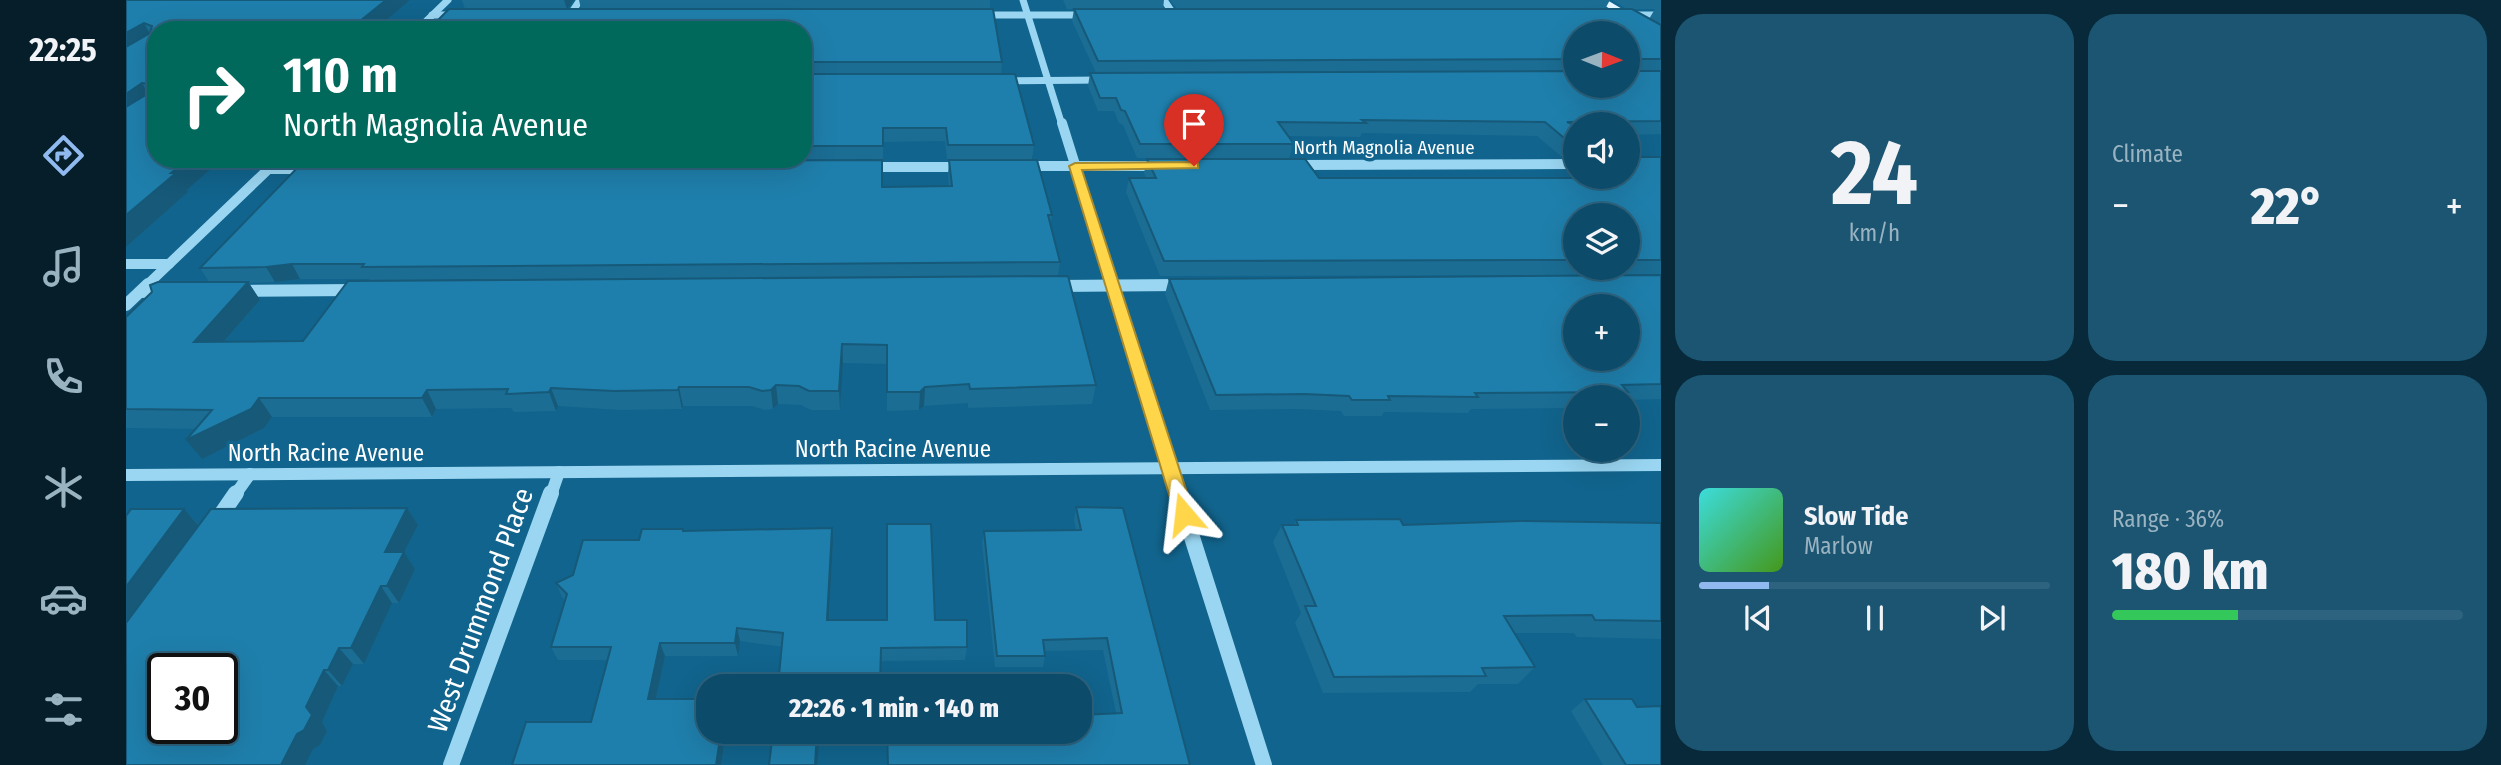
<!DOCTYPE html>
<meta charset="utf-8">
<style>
body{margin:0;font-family:"Fira Sans Condensed",sans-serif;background:#1b5572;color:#f1f3f6;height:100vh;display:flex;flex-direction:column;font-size:26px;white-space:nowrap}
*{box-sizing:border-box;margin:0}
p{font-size:23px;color:#9ab3c1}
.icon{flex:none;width:38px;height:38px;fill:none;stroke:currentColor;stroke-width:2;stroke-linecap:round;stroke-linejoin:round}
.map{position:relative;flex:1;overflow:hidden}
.sheet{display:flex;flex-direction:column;gap:14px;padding:14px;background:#07293a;width:840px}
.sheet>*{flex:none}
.top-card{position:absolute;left:21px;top:21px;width:665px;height:147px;border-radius:28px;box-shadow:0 7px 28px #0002,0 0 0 2px #2d637e;background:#00695c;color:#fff;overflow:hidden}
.needle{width:46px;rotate:91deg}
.controls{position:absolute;left:1437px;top:21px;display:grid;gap:14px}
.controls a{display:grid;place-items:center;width:77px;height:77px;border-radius:50%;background:#0d4b6a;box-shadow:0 7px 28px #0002,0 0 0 2px #2d637e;font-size:35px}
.speed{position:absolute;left:21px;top:653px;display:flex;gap:14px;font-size:35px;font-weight:700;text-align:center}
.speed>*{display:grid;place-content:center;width:91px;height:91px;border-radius:50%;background:#0d4b6a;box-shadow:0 7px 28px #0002,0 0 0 2px #2d637e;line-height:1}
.speed .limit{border:4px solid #111;border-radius:10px;background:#fff;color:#111}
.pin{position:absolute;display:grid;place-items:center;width:60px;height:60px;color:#fff;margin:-72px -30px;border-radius:50% 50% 50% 0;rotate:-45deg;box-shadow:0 0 7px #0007}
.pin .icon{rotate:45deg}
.me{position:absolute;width:77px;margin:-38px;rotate:343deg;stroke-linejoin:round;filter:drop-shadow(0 0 5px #0008)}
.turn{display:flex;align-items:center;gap:24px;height:147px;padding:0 21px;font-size:32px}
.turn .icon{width:91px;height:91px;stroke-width:2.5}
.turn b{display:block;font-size:49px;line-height:60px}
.big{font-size:52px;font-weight:800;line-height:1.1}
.sheet .widget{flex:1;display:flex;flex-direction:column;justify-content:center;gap:10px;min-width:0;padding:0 24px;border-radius:28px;background:#1b5572}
.sheet .dial{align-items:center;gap:0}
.dial b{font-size:91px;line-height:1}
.song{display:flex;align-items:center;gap:21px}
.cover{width:84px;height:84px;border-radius:10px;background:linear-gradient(135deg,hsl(180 70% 55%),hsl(100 70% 35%))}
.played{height:7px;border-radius:4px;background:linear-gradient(90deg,#90b9f0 20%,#2d637e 20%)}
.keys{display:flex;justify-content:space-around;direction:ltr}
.heat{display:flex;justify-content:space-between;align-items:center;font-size:38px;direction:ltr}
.charge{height:10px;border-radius:5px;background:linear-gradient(90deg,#34c759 36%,#2d637e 0)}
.sheet .tiles{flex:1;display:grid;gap:14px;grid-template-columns:repeat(2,1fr)}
.trip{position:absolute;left:570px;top:674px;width:396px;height:70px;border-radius:28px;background:#0d4b6a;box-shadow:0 7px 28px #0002,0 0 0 2px #2d637e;font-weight:800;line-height:70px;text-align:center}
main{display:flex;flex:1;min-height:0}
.dock{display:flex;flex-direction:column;width:126px;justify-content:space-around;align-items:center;background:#051e2a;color:#9ab3c1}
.dock .icon{width:49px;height:49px}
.dock .active{color:#90b9f0}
.dock b{font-size:32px;color:#f1f3f6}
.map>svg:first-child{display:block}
</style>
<main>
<nav class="dock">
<b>22:25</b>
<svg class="icon active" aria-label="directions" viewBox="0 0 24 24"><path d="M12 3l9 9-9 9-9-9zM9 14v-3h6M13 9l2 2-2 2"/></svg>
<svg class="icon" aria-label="music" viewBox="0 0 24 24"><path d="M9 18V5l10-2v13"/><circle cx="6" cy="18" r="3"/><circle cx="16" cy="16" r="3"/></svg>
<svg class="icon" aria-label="phone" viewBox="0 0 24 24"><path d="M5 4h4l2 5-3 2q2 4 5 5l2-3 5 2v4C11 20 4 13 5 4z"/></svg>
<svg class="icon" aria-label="climate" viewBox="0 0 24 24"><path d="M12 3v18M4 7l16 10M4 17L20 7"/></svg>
<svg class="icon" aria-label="car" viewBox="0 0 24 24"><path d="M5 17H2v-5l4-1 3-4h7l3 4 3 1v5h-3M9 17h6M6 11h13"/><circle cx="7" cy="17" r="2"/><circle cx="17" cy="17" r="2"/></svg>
<svg class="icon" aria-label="filters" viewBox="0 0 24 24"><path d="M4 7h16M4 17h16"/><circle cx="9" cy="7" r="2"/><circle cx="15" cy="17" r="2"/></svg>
</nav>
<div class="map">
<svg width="1535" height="765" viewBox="0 0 1535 765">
<rect width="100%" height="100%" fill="#11648d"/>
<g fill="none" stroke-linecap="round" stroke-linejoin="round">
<g stroke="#9ad6f2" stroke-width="7">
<path d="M 897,0 L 936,125"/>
<path d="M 1038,0 L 1048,15"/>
<path d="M 306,15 L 334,15"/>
<path d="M 444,15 L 454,0"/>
<path d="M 853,15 L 964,15"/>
<path d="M 1500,15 L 1535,15"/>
<path d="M 291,30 L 322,0"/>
<path d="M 877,81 L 978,80"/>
</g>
<g stroke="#9ad6f2" stroke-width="10">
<path d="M 936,123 L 987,286"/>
<path d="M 1169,165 L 1449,164"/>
<path d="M 896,166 L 1035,166"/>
<path d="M 742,167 L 839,167"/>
<path d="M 143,169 L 185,169"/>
<path d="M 0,264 L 43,264"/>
<path d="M 20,286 L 153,159"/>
<path d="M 927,286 L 1056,285"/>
</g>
<g stroke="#9ad6f2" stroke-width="12">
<path d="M 987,284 L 1053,495"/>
<path d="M 927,286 L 1056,285"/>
<path d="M 112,291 L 230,290"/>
<path d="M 14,292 L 41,291"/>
<path d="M 0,305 L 22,284"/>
<path d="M 0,475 L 1535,465"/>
<path d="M 109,495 L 124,474"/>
<path d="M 425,495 L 433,472"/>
</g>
<g stroke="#9ad6f2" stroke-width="16">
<path d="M 1052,493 L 1138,765"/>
<path d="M 90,522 L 110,493"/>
<path d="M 325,765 L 425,493"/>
</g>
<path fill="#e4f5ff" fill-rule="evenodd" d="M 1469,0 L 1481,0 L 1535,32 L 1535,39 Z"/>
</g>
<g fill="#1b6d94" fill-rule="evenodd">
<path d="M 0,0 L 284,0 L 249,30 L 30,30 L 30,159 L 96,159 L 61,190 L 62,192 L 0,247 Z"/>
<path d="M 336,0 L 448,0 L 441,9 L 339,9 Z"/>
<path d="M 453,0 L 864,0 L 864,9 L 455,9 Z"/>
<path d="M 937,0 L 1038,0 L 1037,9 L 941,9 Z"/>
<path d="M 1044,0 L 1484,0 L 1479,9 L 1051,9 Z"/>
<path d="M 1486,0 L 1535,0 L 1535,9 L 1501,9 Z"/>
<path d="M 948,9 L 1523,19 L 1529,9 L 1535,9 L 1535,134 L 1502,135 L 1502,124 L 1449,124 L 1449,158 L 1436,157 L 1411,136 L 1236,133 L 1234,137 L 1162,136 L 1168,144 L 1163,158 L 1011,158 L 997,125 L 993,123 L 988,111 L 972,111 L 962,86 L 964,73 L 970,73 L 946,21 ZM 1449,33 L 1502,86 L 1449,86 Z"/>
<path d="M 677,30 L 876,62 L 875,74 L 908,145 L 906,159 L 821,159 L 819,141 L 757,142 L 757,159 L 199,161 L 198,159 L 677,159 Z"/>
<path d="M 1503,151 L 1508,157 L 1535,157 L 1535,399 L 1502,400 L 1502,397 L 1449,397 L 1449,408 L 1345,409 L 1342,413 L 1258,412 L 1256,416 L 1218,416 L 1215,411 L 1171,409 L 1084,410 L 1039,294 L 1043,279 L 1534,275 L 1034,276 L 1000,192 L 1003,178 L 1020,178 L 1018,173 L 1021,159 L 1193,178 L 1461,178 L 1460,177 L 1502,177 ZM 1449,215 L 1502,215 L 1502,268 L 1449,268 Z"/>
<path d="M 823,160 L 926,215 L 924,225 L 934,262 L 932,276 L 970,385 L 966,404 L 842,408 L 842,403 L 798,406 L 793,410 L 761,411 L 761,364 L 717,363 L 714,410 L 685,410 L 675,405 L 652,404 L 647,409 L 639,410 L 626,406 L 557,406 L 556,409 L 494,410 L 432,406 L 430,411 L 388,412 L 385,408 L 310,409 L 306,417 L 146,417 L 138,428 L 76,459 L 60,440 L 70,429 L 0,428 L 0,317 L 26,292 L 83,282 L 74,268 L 757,187 L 823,186 L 822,174 ZM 174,279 L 243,279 L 243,281 L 177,341 L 98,342 L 134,300 L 123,283 L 149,282 Z"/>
<path d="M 950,507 L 1064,765 L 990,713 L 977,650 L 919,651 L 919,656 L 917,667 L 869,667 L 856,543 L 858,531 L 950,530 L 948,520 Z"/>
<path d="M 281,508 L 292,525 L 278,552 L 289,569 L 273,603 L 266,603 L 238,664 L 227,664 L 216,686 L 212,686 L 196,722 L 201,731 L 194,745 L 187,749 L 58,509 L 73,525 Z"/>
<path d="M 1170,520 L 1277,525 L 1535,523 L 1535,639 L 1451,637 L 1448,633 L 1389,633 L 1409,667 L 1392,684 L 1352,684 L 1344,692 L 1197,693 L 1169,623 L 1175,613 L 1147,542 L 1156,525 L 1168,525 Z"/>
<path d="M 558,531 L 707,542 L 703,620 L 809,620 L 841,647 L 839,660 L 755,661 L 614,641 L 612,656 L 539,656 L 530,699 L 583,732 L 600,732 L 595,765 L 386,765 L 465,722 L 481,660 L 432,660 L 425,647 L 439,600 L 436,597 L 430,583 Z"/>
<path d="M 1459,699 L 1511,707 L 1535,765 L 1477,765 L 1445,711 Z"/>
</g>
<g fill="#165978">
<path d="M 260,0 L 284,0 L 249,30 L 223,30 Z"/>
<path d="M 438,0 L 448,0 L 441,9 Z"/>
<path d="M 18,23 L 27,39 L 0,56 L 0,33 Z"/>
<path d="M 16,83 L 26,101 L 0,120 L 0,94 Z"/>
<path d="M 63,159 L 96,159 L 61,190 L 62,192 L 0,247 L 0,215 L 45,173 Z"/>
<path d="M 166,264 L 174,279 L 149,282 L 140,267 Z"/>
<path d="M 122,282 L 134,300 L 81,361 L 68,342 Z"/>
<path d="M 716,344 L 717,363 L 714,410 L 713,391 Z"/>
<path d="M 650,385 L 652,404 L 647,409 L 645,390 Z"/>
<path d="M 553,387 L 557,406 L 556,409 L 552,390 Z"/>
<path d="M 799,387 L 798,406 L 793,410 L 794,392 Z"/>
<path d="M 425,388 L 432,406 L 430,411 L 423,392 Z"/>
<path d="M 301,390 L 310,409 L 306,417 L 296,398 Z"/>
<path d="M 133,398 L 146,417 L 138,428 L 76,459 L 60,440 Z"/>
<path d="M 281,508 L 292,525 L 278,552 L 289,569 L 273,603 L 261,586 L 259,552 Z"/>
<path d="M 58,509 L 73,526 L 0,629 L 0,587 Z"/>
<path d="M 706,528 L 707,542 L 702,633 L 701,620 Z"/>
<path d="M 255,586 L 266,603 L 238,664 L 225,648 Z"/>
<path d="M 611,628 L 614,641 L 612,656 L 609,643 Z"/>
<path d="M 534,643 L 539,656 L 527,712 L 522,699 Z"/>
<path d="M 213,648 L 227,664 L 216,686 L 202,670 Z"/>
<path d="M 198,670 L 212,686 L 196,722 L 201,731 L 194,745 L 187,749 L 179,765 L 155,765 L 180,707 Z"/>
<path d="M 595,732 L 600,732 L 595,765 L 590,765 Z"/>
<path d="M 691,732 L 694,732 L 691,765 L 689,765 Z"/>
</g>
<g fill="#1f7fac" stroke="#165978" stroke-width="2" fill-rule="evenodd">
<path d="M 0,0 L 260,0 L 223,30 L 30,30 L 30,159 L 63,159 L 45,173 L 50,173 L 0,215 L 0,107 L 23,93 L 24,84 L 16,83 L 0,94 L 0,47 L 24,33 L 26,26 L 18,23 L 0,33 Z"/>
<path d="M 323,9 L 867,9 L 876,62 L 677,62 L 677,30 L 302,30 Z"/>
<path d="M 948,9 L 1506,9 L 1535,25 L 1535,59 L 1509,59 L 1503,66 L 1509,71 L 1535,71 L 1535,121 L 1441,122 L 1449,125 L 1449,143 L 1444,143 L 1419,122 L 1236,120 L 1240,123 L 1152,122 L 1168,144 L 1014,144 L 999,111 L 995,110 L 990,98 L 974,98 L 964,73 L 1449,71 L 1449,86 L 1502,86 L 1502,33 L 1449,33 L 1449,59 L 972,61 Z"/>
<path d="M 677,74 L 889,74 L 908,145 L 822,145 L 820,128 L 757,128 L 757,146 L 677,146 Z"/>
<path d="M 1502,142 L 1507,144 L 1503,151 L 1508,157 L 1535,157 L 1535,260 L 1502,260 L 1502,215 L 1449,215 L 1449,260 L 1038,261 L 1003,178 L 1030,178 L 1021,159 L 1179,159 L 1193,178 L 1487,178 L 1485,177 L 1502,177 Z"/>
<path d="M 756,160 L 756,187 L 826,186 L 823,160 L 911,160 L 926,215 L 922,215 L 934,262 L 236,267 L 238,264 L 166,264 L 140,267 L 74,268 L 177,162 Z"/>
<path d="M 1535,275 L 1535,384 L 1496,385 L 1502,392 L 1349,393 L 1352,397 L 1262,396 L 1264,400 L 1226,400 L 1223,396 L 1178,394 L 1090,395 L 1043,279 ZM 1449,306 L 1502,306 L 1502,359 L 1449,359 Z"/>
<path d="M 942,276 L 970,385 L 844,389 L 843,384 L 799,387 L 794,392 L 761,392 L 761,345 L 716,344 L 713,391 L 683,391 L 673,386 L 650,385 L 645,390 L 636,391 L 623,387 L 553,387 L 552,390 L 488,391 L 425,388 L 423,392 L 380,394 L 382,389 L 301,390 L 296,398 L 133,398 L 125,409 L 60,440 L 86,410 L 0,409 L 0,317 L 26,292 L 24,285 L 32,282 L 122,282 L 68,342 L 177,341 L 222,281 Z"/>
<path d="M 950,507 L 997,508 L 1064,765 L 762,765 L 761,732 L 954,732 L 954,715 L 996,713 L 981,638 L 917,640 L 919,656 L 871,656 L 858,531 L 955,530 Z"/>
<path d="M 281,508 L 259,552 L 278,552 L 261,586 L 255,586 L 225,648 L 213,648 L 202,670 L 198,670 L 180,707 L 186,715 L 178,730 L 171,734 L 155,765 L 0,765 L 0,623 L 85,509 ZM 37,668 L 96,668 L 96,728 L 37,728 Z"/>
<path d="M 5,509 L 58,509 L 0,587 L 0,516 Z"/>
<path d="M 1274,519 L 1277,525 L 1394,521 L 1535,523 L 1535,621 L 1469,620 L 1466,615 L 1378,616 L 1409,667 L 1356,668 L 1360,676 L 1208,677 L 1179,606 L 1190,606 L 1156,525 L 1172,525 L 1170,520 Z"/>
<path d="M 761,524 L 805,524 L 809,620 L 841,620 L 841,647 L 755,648 L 754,686 L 652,686 L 657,633 L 611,628 L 609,643 L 534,643 L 522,699 L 583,699 L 583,732 L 595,732 L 590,765 L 386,765 L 400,722 L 465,722 L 485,647 L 425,647 L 441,594 L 430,583 L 447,575 L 457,540 L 513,540 L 516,529 L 557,529 L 557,531 L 706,528 L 701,620 L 761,620 Z"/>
<path d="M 1459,699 L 1506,699 L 1511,707 L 1535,706 L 1535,765 L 1500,765 Z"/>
<path d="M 647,732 L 691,732 L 689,765 L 643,765 Z"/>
</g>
<path fill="#ffd54a" stroke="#a68a30" stroke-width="2" d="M 1068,162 L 1072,163 L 1072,168 L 956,170 L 1068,514 L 1065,520 L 1058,522 L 1052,520 L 1049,514 L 943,166 L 949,163 Z"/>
<g text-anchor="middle" stroke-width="7" stroke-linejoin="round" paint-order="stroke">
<g font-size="19" fill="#fff" stroke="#11648d">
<text x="1258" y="154">North Magnolia Avenue</text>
</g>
<g font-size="23" fill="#fff" stroke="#11648d">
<text x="767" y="457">North Racine Avenue</text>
<text x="200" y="461">North Racine Avenue</text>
</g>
<g font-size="28" fill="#fff" stroke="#11648d">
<text transform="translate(354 610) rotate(-70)" y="10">West Drummond Place</text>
</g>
</g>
</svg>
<div class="controls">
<a><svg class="needle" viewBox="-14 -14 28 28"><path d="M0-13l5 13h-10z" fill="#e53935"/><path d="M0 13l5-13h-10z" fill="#9ab3c1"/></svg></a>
<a><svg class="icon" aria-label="sound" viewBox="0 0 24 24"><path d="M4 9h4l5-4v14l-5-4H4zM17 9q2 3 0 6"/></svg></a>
<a><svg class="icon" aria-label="layers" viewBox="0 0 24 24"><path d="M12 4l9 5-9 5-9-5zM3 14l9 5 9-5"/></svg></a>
<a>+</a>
<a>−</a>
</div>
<div class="speed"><div class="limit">30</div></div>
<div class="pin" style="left:1068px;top:166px;background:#d93025"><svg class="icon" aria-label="arrive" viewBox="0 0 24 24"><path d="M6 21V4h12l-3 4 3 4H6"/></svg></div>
<svg class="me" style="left:1058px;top:514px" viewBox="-20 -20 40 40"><path d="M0-17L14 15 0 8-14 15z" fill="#ffd54a" stroke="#fff" stroke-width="4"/></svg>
<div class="trip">22:26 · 1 min · 140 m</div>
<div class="top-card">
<div class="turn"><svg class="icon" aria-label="right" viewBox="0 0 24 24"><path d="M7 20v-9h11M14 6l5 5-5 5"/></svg><div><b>110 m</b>North Magnolia Avenue</div></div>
</div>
</div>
<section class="sheet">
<div class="tiles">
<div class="widget dial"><b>24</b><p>km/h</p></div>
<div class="widget"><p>Climate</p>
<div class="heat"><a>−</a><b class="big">22°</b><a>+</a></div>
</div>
<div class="widget">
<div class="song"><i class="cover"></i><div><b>Slow Tide</b><p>Marlow</p></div></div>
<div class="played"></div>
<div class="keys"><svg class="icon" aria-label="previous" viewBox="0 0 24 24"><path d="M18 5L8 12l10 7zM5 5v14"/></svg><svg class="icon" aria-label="pause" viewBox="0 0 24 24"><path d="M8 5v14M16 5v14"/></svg><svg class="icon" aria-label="next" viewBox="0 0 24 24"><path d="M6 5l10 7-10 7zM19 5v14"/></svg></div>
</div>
<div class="widget"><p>Range · 36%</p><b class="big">180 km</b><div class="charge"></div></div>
</div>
</section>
</main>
